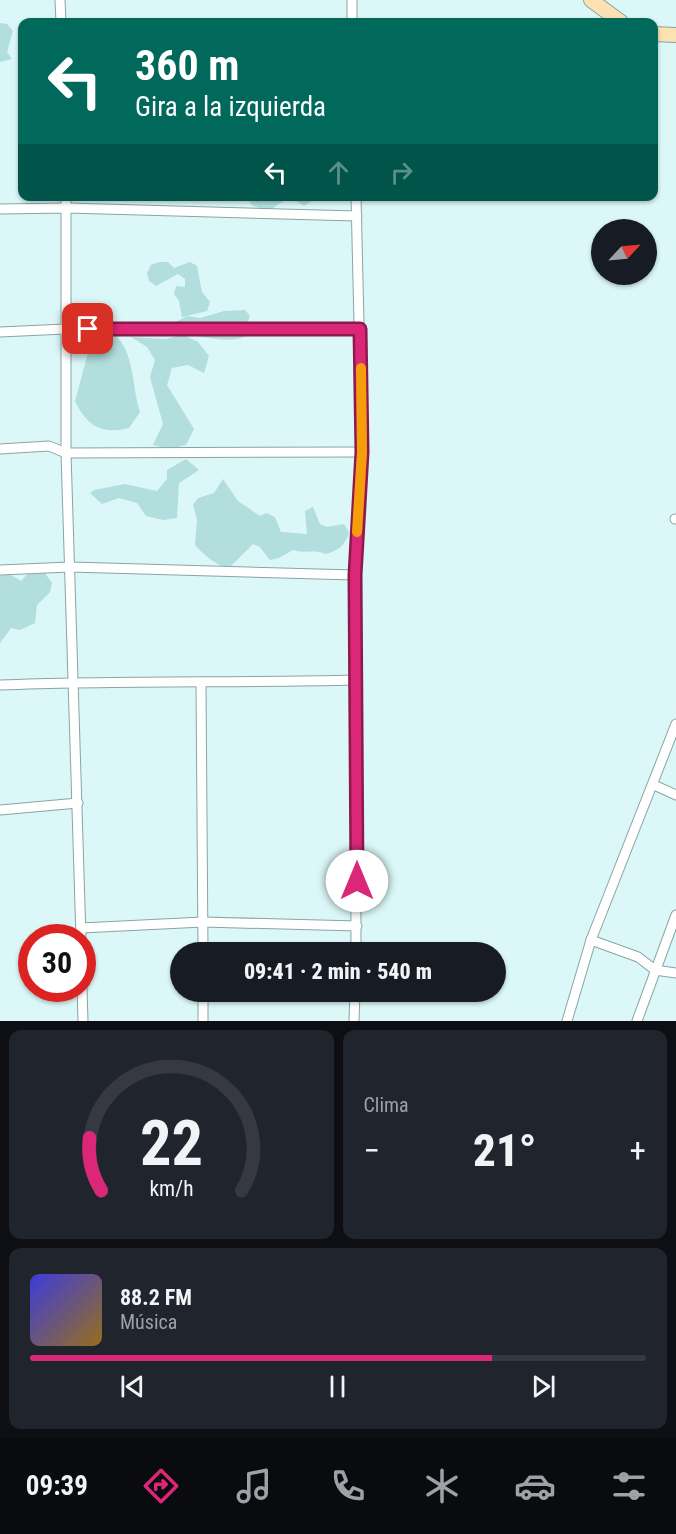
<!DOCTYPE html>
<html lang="es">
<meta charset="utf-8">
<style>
body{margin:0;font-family:"Roboto Condensed",sans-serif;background:#20242c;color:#f1f3f6;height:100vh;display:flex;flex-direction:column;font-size:22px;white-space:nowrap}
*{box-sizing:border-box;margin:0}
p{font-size:20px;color:#9ea1a6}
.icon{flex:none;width:33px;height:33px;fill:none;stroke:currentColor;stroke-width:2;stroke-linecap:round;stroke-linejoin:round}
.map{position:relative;height:1021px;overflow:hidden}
.side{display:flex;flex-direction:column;gap:9px;padding:9px;background:#0d0f14;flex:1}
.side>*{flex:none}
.banner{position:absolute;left:18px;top:18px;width:640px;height:183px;border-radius:12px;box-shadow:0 2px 4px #0004;background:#00695c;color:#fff;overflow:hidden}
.needle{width:39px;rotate:64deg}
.fabs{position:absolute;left:591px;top:219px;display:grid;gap:12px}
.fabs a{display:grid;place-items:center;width:66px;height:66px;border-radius:50%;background:#171b24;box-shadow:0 2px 4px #0004;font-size:30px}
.speed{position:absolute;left:18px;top:924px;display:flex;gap:12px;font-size:30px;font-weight:700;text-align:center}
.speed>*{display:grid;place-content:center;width:78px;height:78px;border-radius:50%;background:#171b24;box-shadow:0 2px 4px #0004;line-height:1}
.speed .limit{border:9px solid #d22;background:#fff;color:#111}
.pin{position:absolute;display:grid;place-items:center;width:51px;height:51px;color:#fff;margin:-26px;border-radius:12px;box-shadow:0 3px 9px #0006}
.me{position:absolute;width:66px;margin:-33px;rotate:0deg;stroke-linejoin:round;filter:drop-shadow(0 0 4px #0008)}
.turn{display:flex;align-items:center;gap:21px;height:126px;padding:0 18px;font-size:27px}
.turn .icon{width:78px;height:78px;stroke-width:2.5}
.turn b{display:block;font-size:42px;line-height:51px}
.lanes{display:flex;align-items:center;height:57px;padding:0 18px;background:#0003;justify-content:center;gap:30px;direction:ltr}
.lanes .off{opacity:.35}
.big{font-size:45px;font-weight:800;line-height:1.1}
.side .tile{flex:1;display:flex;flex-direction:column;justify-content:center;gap:9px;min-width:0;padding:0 21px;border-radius:12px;background:#20242c}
.side .dial{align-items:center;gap:0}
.dial svg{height:156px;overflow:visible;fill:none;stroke:#363941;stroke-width:7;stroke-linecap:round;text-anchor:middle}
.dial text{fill:#f1f3f6;stroke:none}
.song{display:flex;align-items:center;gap:18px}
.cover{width:72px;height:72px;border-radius:9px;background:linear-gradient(135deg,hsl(240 70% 55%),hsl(40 70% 35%))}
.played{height:6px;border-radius:3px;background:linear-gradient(90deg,#db2777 75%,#363941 75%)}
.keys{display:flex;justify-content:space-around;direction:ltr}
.heat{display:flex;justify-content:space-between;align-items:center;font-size:33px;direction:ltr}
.side .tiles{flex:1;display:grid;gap:9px;grid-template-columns:1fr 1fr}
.tile:last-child{grid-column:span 2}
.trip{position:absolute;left:170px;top:942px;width:336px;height:60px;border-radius:30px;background:#171b24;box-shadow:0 2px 4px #0004;font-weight:800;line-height:60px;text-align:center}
.dock{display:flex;height:96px;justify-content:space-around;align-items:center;background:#090b0e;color:#9ea1a6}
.dock .icon{width:42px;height:42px}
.dock .selected{color:#db2777}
.dock b{font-size:27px;color:#f1f3f6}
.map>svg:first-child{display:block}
</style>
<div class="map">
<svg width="676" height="1021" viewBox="0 0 676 1021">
<rect width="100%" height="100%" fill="#dbf7f7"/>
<g fill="#b2dfde">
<path d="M 0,23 L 7,24 L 13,31 L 7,52 L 12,59 L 0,62 Z"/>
<path d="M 246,197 L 318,197 L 304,206 C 288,194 283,201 269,211 L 253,206 Z"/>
<path d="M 159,262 L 168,262 L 174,268 L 190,262 L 197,266 L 202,292 L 210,302 L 207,311 L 182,317 L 179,301 L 174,294 L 176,286 L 185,287 L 185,279 L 178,274 L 156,286 L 149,281 L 147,273 L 151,265 Z"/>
<path d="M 245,310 L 250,316 L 243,332 L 246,336 C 229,345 202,335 184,335 L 198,342 L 209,356 L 204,373 L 188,365 L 172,368 L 167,385 L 194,429 L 186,445 L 169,449 L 153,445 L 163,424 L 150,377 L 155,360 L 147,347 L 131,337 L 166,339 L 181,335 L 171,334 L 170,325 L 187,316 L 200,318 L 224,311 Z"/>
<path d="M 115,334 C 136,357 131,384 140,412 L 129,428 C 102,435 87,426 75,401 L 88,353 Z"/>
<path d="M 186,459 L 199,470 L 179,483 L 177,518 L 163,520 L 146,516 L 137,503 L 119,498 L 102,504 L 90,493 L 94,490 L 125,484 L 157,491 L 167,479 L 167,470 Z"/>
<path d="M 223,479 L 238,501 L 260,516 L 266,513 L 275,517 L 281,532 L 307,534 L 305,511 L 313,507 L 320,524 L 327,527 L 344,524 L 349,532 C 346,545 339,550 326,554 C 314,549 305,554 293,550 L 279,558 L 270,560 L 260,547 L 253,544 L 228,569 C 214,563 205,556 195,545 L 197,520 L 193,505 L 198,498 L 214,493 Z"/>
<path d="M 33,568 L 42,569 L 52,583 L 50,592 L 37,605 L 35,623 L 20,630 L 11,628 L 0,643 L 0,577 L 6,572 L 21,581 Z"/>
</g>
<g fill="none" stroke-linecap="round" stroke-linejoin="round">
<g stroke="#8aa4a4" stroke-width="11">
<g id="minor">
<path d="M 60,0 L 61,22"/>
<path d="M 352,0 L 352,22"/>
<path d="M 66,196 L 66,453 L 81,938"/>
<path d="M 0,209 L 67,208 L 357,216"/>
<path d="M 0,332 L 65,329 L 360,329"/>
<path d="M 0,449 L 49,446 L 66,453 L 362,452"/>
<path d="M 675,519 L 676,519"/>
<path d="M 0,570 L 70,567 L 355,575"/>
<path d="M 201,684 L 203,952"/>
<path d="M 0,685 C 118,680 237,683 356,680"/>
<path d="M 654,785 L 676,795"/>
<path d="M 0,810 L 78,803"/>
<path d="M 81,928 L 203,922 L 357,926"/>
<path d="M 591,940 L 638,957 L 655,970 L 676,973"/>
<path d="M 356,952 L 355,575 L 362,452 L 356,196"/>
<path d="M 82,988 L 83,1021"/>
<path d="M 203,992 L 203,1021"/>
<path d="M 354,1021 L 355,992"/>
<path d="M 567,1021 L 591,940 L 676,724"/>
<path d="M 637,1021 L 676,915"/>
</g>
</g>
<g stroke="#8aa4a4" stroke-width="16">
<g id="secondary">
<path d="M 591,0 L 621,22"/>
<path d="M 654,34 L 676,35"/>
</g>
</g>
<use href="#minor" stroke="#fff" stroke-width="9"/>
<use href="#secondary" stroke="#fce2b2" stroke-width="14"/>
</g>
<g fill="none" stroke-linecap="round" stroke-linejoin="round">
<g stroke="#8e194d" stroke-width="15">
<path id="route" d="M 88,329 L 360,329 L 362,452 L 355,575 L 357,881"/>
</g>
<use href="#route" stroke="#db2777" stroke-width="10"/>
<path stroke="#f59e0b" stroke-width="10" d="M 357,532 L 362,452 L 361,368"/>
</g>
</svg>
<div class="fabs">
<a><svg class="needle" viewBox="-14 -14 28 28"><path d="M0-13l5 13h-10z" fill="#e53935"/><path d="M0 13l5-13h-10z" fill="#9ea1a6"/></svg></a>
</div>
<div class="speed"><div class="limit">30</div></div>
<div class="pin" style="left:88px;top:329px;background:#d93025"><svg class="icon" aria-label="arrive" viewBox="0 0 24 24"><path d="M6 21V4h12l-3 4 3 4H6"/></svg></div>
<svg class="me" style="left:357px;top:881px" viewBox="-20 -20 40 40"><circle r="19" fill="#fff"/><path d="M0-13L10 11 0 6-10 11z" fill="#db2777"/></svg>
<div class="trip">09:41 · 2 min · 540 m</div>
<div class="banner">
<div class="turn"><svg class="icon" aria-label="left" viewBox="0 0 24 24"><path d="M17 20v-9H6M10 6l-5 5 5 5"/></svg><div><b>360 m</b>Gira a la izquierda</div></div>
<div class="lanes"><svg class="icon" aria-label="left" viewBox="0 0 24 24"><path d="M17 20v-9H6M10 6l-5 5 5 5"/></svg><svg class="icon off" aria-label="ahead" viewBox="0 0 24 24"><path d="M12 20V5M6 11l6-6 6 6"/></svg><svg class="icon off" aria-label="right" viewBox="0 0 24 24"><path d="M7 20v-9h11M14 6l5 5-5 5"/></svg></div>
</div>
</div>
<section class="side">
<div class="tiles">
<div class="tile dial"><svg viewBox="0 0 100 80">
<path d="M14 69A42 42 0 1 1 86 69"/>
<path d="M14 69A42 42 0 0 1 8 42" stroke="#db2777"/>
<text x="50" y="56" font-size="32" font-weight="700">22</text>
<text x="50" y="72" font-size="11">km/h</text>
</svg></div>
<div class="tile"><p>Clima</p>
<div class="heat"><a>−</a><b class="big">21°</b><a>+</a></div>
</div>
<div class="tile">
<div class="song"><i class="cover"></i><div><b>88.2 FM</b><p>Música</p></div></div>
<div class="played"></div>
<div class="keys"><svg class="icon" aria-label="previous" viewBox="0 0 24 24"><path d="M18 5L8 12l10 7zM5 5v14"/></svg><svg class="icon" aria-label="pause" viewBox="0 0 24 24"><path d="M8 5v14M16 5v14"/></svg><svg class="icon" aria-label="next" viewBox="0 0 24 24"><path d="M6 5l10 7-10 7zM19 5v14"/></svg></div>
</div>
</div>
</section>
<nav class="dock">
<b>09:39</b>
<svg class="icon selected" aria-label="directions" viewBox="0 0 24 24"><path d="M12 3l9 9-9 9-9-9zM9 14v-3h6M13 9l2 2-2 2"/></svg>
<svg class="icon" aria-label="music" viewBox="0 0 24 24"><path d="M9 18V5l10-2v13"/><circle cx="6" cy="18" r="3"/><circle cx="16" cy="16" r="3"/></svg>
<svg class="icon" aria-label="phone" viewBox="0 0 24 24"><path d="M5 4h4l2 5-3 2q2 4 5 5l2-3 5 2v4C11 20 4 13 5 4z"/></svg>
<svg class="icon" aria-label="climate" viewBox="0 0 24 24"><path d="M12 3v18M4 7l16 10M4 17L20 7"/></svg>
<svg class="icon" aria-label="car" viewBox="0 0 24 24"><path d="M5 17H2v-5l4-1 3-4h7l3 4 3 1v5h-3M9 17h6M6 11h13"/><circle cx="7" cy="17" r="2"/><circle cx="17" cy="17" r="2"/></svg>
<svg class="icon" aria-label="filters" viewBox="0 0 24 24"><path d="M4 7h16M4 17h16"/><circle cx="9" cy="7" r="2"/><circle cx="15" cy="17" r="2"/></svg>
</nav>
